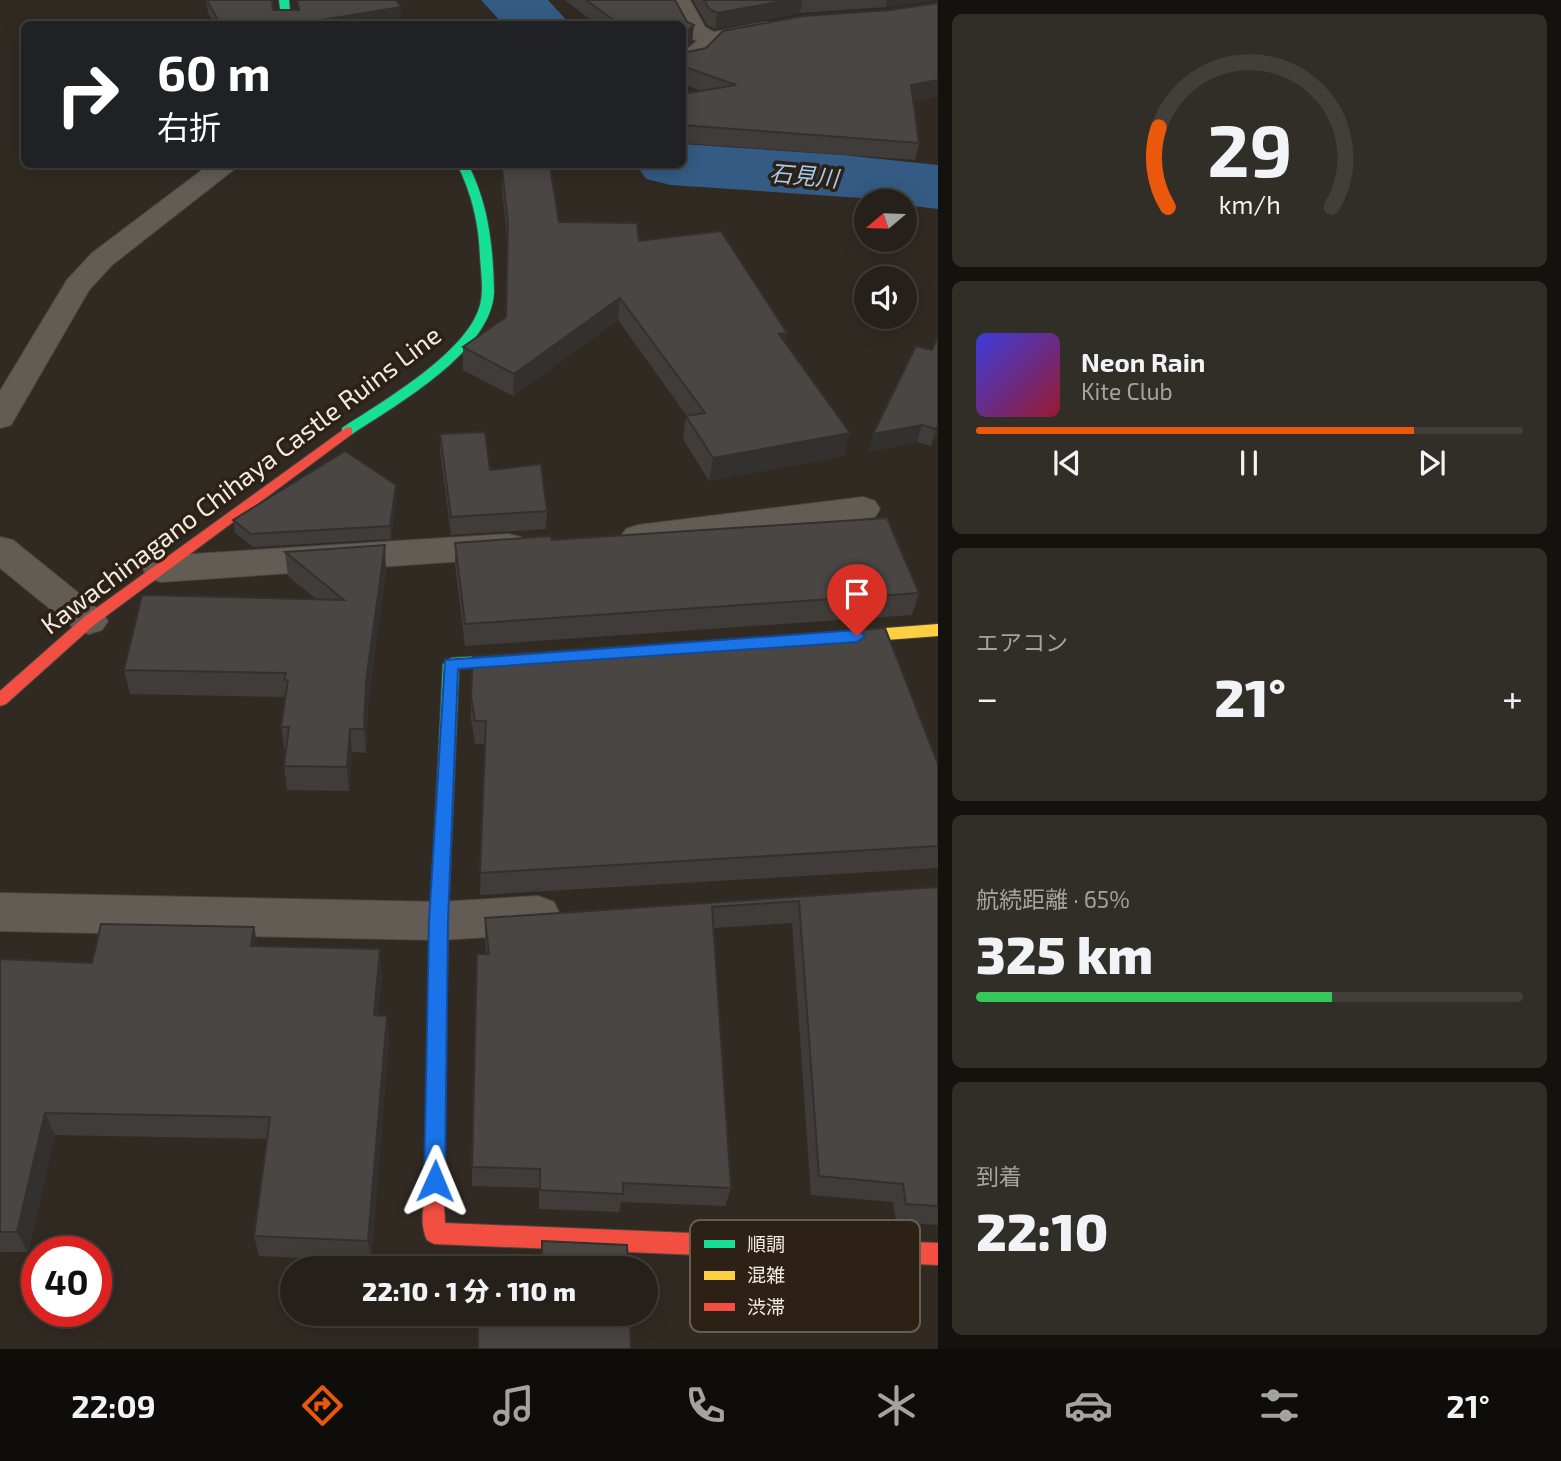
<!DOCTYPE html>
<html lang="ja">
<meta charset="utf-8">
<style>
body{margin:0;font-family:"Exo 2","Noto Sans JP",sans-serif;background:#312d27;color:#f1f3f6;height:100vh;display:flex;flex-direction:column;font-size:26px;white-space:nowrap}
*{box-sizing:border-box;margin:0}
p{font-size:23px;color:#a3a3a2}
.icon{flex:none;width:38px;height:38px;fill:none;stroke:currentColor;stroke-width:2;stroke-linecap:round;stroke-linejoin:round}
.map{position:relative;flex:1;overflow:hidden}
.details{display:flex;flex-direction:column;gap:14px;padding:14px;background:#14120e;width:623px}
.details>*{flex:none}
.top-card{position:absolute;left:21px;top:21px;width:665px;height:147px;border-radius:10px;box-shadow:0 4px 18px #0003,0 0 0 2px #423e39;background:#202124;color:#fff;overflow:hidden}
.needle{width:46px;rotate:251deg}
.controls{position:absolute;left:854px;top:189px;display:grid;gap:14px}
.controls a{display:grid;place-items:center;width:63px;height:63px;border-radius:50%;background:#25201a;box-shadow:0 4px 18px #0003,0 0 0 2px #423e39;font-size:35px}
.speed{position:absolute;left:21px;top:1236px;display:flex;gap:14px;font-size:35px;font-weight:700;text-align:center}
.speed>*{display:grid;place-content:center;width:91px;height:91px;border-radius:50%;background:#25201a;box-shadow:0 4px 18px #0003,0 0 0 2px #423e39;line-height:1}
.speed .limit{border:10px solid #d22;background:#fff;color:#111}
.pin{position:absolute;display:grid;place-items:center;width:60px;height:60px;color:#fff;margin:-72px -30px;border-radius:50% 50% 50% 0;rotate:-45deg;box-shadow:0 0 7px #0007}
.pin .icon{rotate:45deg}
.me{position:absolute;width:77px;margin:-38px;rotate:1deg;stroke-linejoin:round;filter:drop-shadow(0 0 5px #0008)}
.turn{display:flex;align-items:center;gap:24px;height:147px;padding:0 21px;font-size:32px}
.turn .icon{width:91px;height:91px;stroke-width:2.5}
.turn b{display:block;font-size:49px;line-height:60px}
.big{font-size:52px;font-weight:800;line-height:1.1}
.details .card{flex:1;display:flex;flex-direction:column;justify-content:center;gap:10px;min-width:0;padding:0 24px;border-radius:10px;background:#312d27}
.details .dial{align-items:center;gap:0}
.dial svg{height:182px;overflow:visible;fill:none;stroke:#423e39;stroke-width:7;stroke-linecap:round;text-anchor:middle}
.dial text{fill:#f1f3f6;stroke:none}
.song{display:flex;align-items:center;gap:21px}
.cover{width:84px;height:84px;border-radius:10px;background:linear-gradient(135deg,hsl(240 70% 55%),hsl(350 70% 35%))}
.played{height:7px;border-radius:4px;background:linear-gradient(90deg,#ea580c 80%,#423e39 80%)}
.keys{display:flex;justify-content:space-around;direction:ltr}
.heat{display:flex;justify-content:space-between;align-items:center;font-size:38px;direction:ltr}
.charge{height:10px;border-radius:5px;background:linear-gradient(90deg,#34c759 65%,#423e39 0)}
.trip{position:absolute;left:280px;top:1256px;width:378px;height:70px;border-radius:35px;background:#25201a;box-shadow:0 4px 18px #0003,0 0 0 2px #423e39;font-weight:800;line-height:70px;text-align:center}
.tab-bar{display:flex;height:112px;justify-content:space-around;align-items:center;background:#0f0d0a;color:#a3a3a2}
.tab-bar .icon{width:49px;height:49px}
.tab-bar .active{color:#ea580c}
.tab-bar b{font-size:32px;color:#f1f3f6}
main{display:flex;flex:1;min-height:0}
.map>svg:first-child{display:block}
</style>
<main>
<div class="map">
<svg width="938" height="1349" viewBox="0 0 938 1349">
<rect width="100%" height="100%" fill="#312a23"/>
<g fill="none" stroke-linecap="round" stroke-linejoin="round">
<g fill="#335b83" fill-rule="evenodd">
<path d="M 481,0 L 548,0 L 570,24 L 503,24 Z"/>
<path d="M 682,144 L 843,155 L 938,165 L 938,209 L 905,205 L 905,201 L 671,185 L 646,179 L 636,164 L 682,164 Z"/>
</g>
<g stroke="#4c4640" stroke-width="2">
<g id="street">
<path d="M 668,0 L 690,0 L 705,27 L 714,32 L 766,22 L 774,24 L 778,29 L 774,34 L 720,45 L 703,62 L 682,68 L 682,53 L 697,41 L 688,37 Z"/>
<path d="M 210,164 L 241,164 L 112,265 L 89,290 L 11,425 L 0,428 L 0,391 L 67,280 L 92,253 Z"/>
<path d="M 863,497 L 875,501 L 880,509 L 875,517 L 638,549 L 626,545 L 620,537 L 626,529 L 638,525 Z"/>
<path d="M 508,534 L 521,537 L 526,546 L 521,555 L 508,558 L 161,582 L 148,578 L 143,569 L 148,560 L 161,556 Z"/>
<path d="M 0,537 L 13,540 L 102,612 L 108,621 L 102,630 L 89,634 L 76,630 L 0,568 Z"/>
<path d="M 0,893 L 439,902 L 538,896 L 554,902 L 560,915 L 554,928 L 538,934 L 439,940 L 0,931 Z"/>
</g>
</g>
<g stroke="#4c4640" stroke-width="2">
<g id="fast">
<path d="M 279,0 L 289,0 L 291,24 L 282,24 Z"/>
<path d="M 457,164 L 468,164 C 489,205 493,247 494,292 C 492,351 396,405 352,434 L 342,434 L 342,428 C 382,402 468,352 480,305 C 484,290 481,273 480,257 C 479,224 472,194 457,164 Z"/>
<path d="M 523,653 L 529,655 L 531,659 L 529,663 L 459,669 L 448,921 L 444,1204 L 441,1211 L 434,1214 L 427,1211 L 424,1204 L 430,921 L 443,664 L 451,658 Z"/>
</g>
</g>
<g stroke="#4c4640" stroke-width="2">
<path id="slow" d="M 938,624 L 938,636 L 835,644 L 827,638 L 835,632 Z"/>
</g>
<g stroke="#4c4640" stroke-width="2">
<g id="jam">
<path d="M 347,427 L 352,428 L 352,434 L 94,625 L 6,704 L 0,706 L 0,691 L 84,617 Z"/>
<path d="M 434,1194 L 441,1197 L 444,1204 L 445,1223 L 938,1243 L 938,1265 L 434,1244 L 427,1240 C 421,1228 421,1209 427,1197 Z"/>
</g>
</g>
<use href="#street" fill="#625c55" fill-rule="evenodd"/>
<use href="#fast" fill="#16e098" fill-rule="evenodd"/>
<use href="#slow" fill="#ffcf43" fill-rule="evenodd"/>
<use href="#jam" fill="#f24e42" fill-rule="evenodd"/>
</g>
<g fill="#3f3c3a">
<path d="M 206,0 L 272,0 L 273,10 L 401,23 L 391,24 L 214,24 L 208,13 Z"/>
<path d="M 565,0 L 675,0 L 692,42 L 682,50 L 682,24 L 596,24 Z"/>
<path d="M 693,0 L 934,0 L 886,7 L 800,13 L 715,29 L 707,25 Z"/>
<path d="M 938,3 L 938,96 L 913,101 L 919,143 L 915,160 L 682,143 L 682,94 L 702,91 L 682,84 L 682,53 L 890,10 Z"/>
<path d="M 502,168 L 559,222 L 639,241 L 787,333 L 785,343 L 844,456 L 709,481 L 683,439 L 686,416 L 687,416 L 618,320 L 513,396 L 463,370 L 463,347 L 506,318 L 508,246 L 502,190 Z"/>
<path d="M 938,336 L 938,432 L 931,446 L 917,442 L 868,452 L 932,350 Z"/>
<path d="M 440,434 L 547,511 L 546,529 L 451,535 L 440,452 Z"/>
<path d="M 396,485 L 396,498 L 391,539 L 253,547 L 235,533 L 233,520 Z"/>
<path d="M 552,540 L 919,593 L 912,615 L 465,646 L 455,565 L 455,543 Z"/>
<path d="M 285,552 L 386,569 L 368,705 L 366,753 L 352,752 L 349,791 L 287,790 L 284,766 L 286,751 L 285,751 L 281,727 L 286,697 L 130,694 L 124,670 L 316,599 L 288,576 Z"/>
<path d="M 471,696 L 938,764 L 938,868 L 480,895 L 485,744 L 475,744 L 471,719 Z"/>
<path d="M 938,887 L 938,1225 L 896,1222 L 893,1202 L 811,1195 L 792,923 L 713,928 L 731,1188 L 725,1206 L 621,1202 L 619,1212 L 539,1209 L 539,1188 L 472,1186 L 472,1167 L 486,954 L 485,940 L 485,918 Z"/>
<path d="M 258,946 L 382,973 L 378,1015 L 387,1016 L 389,1039 L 371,1261 L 259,1256 L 254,1236 L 267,1139 L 55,1135 L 28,1252 L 0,1252 L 0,959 L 92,963 Z"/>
<path d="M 542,1241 L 628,1269 L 539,1269 Z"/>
</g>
<g fill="#333130">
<path d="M 788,0 L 802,0 L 800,13 L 715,29 L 717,13 Z"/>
<path d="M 887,0 L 934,0 L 886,7 Z"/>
<path d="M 401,7 L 401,23 L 391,24 L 298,24 Z"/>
<path d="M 694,25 L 692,42 L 682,50 L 682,35 Z"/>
<path d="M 938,80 L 938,96 L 907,102 L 911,85 Z"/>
<path d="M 620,298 L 618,320 L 513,396 L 514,374 Z"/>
<path d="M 787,333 L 783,356 L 779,334 Z"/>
<path d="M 922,425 L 917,442 L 868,452 L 873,434 Z"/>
<path d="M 938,425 L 938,432 L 931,446 L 936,429 Z"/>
<path d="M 850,433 L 844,456 L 709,481 L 713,458 Z"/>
<path d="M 396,485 L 396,498 L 391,539 L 390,526 Z"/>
<path d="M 385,545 L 386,569 L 368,705 L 366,753 L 364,729 L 366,681 Z"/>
<path d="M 350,729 L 352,752 L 349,791 L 347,767 Z"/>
<path d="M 254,927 L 259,951 L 251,946 Z"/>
<path d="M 380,949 L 382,973 L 376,1038 L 374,1015 Z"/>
<path d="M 387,1016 L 389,1039 L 371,1261 L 368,1241 Z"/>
<path d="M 45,1113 L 55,1135 L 28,1252 L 17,1232 Z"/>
</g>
<g fill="#494644" stroke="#333130" stroke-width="2">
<path d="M 207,0 L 272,0 L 273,10 L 299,10 L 297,0 L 396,0 L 401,7 L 298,24 L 220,24 Z"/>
<path d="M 586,0 L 675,0 L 687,22 L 694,25 L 682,35 L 682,24 L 619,24 Z"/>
<path d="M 704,0 L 788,0 L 717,13 L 709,9 Z"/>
<path d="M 938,3 L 938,80 L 911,85 L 919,143 L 682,125 L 682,94 L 736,85 L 682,66 L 682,53 L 706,48 L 723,31 L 803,16 L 890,10 Z"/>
<path d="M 550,167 L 559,222 L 637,223 L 639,241 L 721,231 L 787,333 L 779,334 L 850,433 L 713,458 L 686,416 L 705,413 L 620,298 L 514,374 L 463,347 L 506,317 L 508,224 L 502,168 Z"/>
<path d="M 938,336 L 938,425 L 936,429 L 922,425 L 873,434 L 916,346 L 932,350 Z"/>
<path d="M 485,432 L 490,470 L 541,464 L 547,511 L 451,517 L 440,434 Z"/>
<path d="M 345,451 L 396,485 L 390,526 L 251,534 L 233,520 Z"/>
<path d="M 887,518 L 919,593 L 465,624 L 455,543 L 551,536 L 552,540 Z"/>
<path d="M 385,545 L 366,681 L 364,729 L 350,729 L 347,767 L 284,766 L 289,727 L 281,727 L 288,680 L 284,680 L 286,673 L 124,670 L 142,595 L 344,600 L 285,552 Z"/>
<path d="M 885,628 L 938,764 L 938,846 L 480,873 L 486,721 L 475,721 L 471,696 L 473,656 Z"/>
<path d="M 938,887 L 938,1206 L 906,1204 L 903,1184 L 819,1176 L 799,901 L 712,907 L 731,1188 L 623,1183 L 623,1194 L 540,1190 L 540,1169 L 472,1167 L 477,954 L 489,954 L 485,918 Z"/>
<path d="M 101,924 L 254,927 L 251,946 L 380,949 L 374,1015 L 387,1016 L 368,1241 L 254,1236 L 270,1117 L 45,1113 L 17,1232 L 0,1232 L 0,959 L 92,963 Z"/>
<path d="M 542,1241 L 627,1245 L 628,1269 L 542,1269 Z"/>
<path d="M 478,1314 L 630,1314 L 631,1349 L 478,1349 Z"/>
</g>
<path fill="#1a73e8" stroke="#114b97" stroke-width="2" d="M 857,630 L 865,636 L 857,642 L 458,669 L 448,921 L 445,1181 L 442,1188 L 435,1191 L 427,1188 L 424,1181 L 429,921 L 445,660 Z"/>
<g text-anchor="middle" stroke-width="7" stroke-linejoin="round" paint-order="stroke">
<g font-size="23" font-style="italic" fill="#a3c9f1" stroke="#2d2014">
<text transform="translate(804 176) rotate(5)" y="8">石見川</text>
</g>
<g font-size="26" fill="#f3ebe2" stroke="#2d2014">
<text transform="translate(241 480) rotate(-37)" y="9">Kawachinagano Chihaya Castle Ruins Line</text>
</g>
</g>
<rect x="690" y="1220" width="230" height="112" rx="10" fill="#2d2014" stroke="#685d52" stroke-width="2"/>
<rect x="704" y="1240" width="31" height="8" fill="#16e098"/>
<rect x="704" y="1271" width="31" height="9" fill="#ffcf43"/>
<rect x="704" y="1303" width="31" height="8" fill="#f24e42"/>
<g font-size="19" fill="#f3ebe2">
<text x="747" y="1251">順調</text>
<text x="747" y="1282">混雑</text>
<text x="747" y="1314">渋滞</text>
</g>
</svg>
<div class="controls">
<a><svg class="needle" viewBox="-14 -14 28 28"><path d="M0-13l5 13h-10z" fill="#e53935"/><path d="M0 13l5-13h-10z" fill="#a3a3a2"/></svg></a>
<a><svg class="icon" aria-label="sound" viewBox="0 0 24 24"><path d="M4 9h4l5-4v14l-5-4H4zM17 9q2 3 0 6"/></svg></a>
</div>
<div class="speed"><div class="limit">40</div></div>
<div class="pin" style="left:857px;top:636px;background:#d93025"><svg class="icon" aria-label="arrive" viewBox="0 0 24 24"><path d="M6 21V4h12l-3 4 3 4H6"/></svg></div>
<svg class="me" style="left:435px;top:1181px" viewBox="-20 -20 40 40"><path d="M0-17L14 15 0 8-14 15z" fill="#1a73e8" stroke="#fff" stroke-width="4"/></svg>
<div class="trip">22:10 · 1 分 · 110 m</div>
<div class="top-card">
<div class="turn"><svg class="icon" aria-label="right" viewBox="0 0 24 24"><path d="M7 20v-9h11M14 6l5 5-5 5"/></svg><div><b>60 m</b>右折</div></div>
</div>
</div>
<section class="details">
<div class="card dial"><svg viewBox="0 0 100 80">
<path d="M14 69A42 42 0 1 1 86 69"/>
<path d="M14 69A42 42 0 0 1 10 34" stroke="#ea580c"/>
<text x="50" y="56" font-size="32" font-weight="700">29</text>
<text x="50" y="72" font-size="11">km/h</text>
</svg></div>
<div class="card">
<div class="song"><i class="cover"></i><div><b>Neon Rain</b><p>Kite Club</p></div></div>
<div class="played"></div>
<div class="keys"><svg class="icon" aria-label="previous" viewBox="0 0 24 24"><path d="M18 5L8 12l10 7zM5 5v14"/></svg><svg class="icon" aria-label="pause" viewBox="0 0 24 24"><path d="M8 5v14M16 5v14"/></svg><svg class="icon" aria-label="next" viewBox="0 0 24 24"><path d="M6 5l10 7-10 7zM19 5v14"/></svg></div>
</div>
<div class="card"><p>エアコン</p>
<div class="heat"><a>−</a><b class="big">21°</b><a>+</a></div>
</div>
<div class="card"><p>航続距離 · 65%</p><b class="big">325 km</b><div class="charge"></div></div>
<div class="card"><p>到着</p><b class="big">22:10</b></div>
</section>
</main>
<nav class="tab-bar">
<b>22:09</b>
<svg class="icon active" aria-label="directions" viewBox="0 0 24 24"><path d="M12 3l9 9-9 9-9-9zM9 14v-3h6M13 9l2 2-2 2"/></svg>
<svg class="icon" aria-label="music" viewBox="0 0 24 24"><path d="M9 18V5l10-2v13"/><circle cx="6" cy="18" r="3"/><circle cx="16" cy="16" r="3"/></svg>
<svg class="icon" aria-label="phone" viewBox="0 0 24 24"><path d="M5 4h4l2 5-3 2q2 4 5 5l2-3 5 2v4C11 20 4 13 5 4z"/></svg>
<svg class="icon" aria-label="climate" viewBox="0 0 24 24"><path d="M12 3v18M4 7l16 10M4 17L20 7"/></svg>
<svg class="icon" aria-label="car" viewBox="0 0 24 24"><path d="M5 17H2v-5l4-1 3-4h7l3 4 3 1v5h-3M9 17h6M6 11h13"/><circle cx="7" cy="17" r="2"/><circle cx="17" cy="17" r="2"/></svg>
<svg class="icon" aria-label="filters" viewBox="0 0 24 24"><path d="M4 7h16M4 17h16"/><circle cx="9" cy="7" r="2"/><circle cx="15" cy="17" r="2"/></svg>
<b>21°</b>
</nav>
